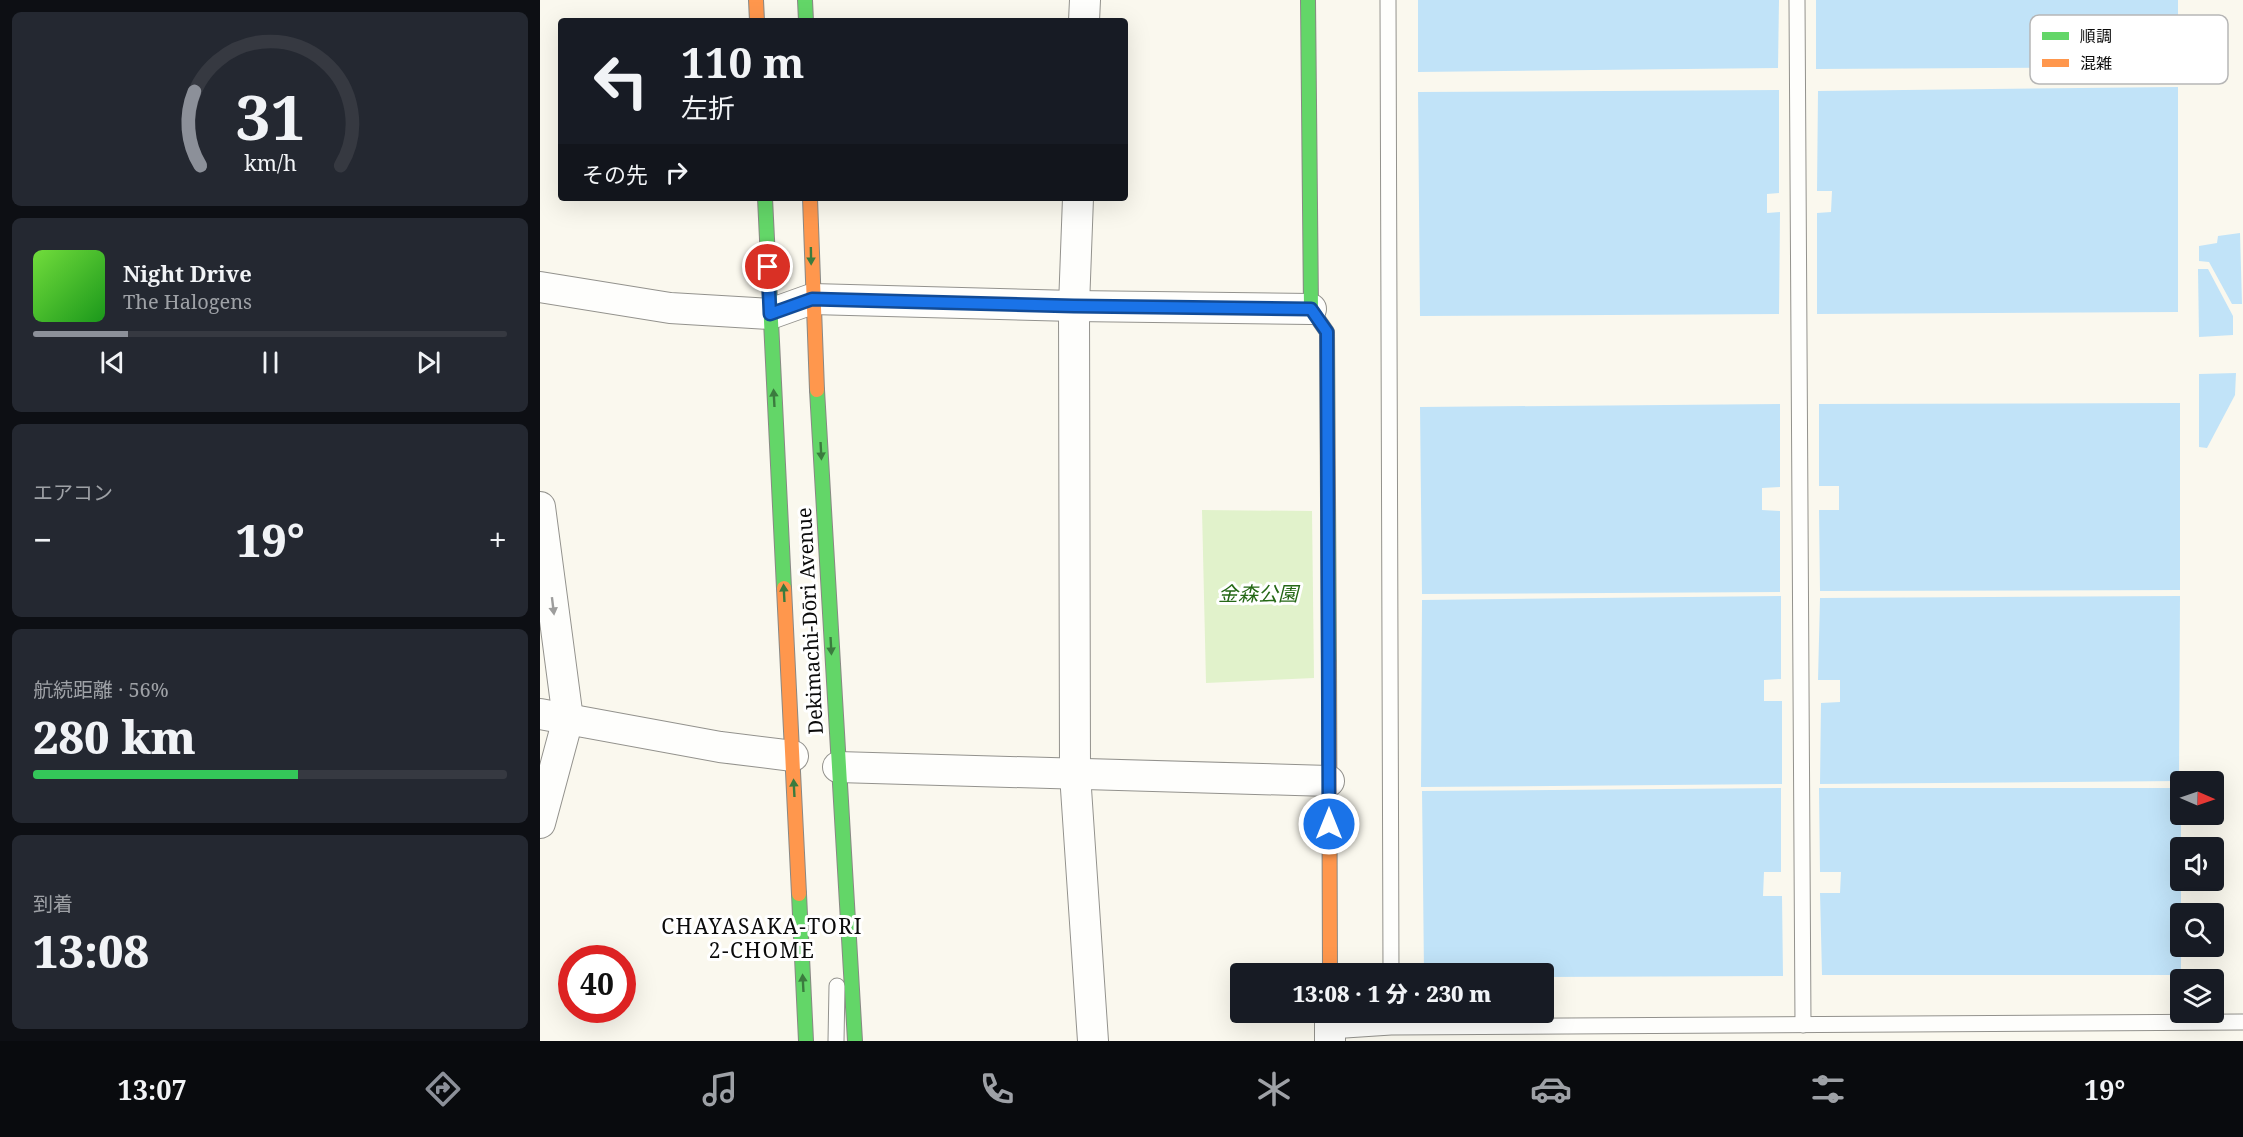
<!DOCTYPE html>
<html lang="ja">
<meta charset="utf-8">
<style>
body{margin:0;font-family:"Noto Serif","Noto Sans JP",serif;background:#242831;color:#f1f3f6;height:100vh;display:flex;flex-direction:column;font-size:22px;white-space:nowrap}
*{box-sizing:border-box;margin:0}
p{font-size:20px;color:#9ea1a6}
.icon{flex:none;width:33px;height:33px;fill:none;stroke:currentColor;stroke-width:2;stroke-linecap:round;stroke-linejoin:round}
.map{position:relative;flex:1;overflow:hidden}
.side{display:flex;flex-direction:column;gap:12px;padding:12px;background:#0d0f14;width:540px}
.side>*{flex:none}
.hud{position:absolute;left:18px;top:18px;width:570px;height:183px;border-radius:6px;box-shadow:0 6px 24px #0002;background:#171b24;color:#f1f3f6;overflow:hidden}
.needle{width:39px;rotate:92deg}
.tools{position:absolute;left:1630px;top:771px;display:grid;gap:12px}
.tools a{display:grid;place-items:center;width:54px;height:54px;border-radius:6px;background:#171b24;box-shadow:0 6px 24px #0002;font-size:30px}
.speed{position:absolute;left:18px;top:945px;display:flex;gap:12px;font-size:30px;font-weight:700;text-align:center}
.speed>*{display:grid;place-content:center;width:78px;height:78px;border-radius:50%;background:#171b24;box-shadow:0 6px 24px #0002;line-height:1}
.speed .limit{border:9px solid #d22;background:#fff;color:#111}
.pin{position:absolute;display:grid;place-items:center;width:51px;height:51px;color:#fff;margin:-26px;border:3px solid #fff;border-radius:50%;box-shadow:0 2px 6px #0007}
.me{position:absolute;width:66px;margin:-33px;rotate:0deg;stroke-linejoin:round;filter:drop-shadow(0 0 4px #0008)}
.turn{display:flex;align-items:center;gap:21px;height:126px;padding:0 24px;font-size:27px}
.turn .icon{width:78px;height:78px;stroke-width:2.5}
.turn b{display:block;font-size:42px;line-height:51px}
.then{display:flex;align-items:center;height:57px;padding:0 24px;background:#0003;gap:12px;font-size:22px}
.big{font-size:45px;font-weight:800;line-height:1.1}
.side .card{flex:1;display:flex;flex-direction:column;justify-content:center;gap:9px;min-width:0;padding:0 21px;border-radius:9px;background:#242831}
.side .dial{align-items:center;gap:0}
.dial svg{height:156px;overflow:visible;fill:none;stroke:#363941;stroke-width:7;stroke-linecap:round;text-anchor:middle}
.dial text{fill:#f1f3f6;stroke:none}
.song{display:flex;align-items:center;gap:18px}
.cover{width:72px;height:72px;border-radius:9px;background:linear-gradient(135deg,hsl(100 70% 55%),hsl(120 70% 35%))}
.played{height:6px;border-radius:3px;background:linear-gradient(90deg,#8c9099 20%,#363941 20%)}
.keys{display:flex;justify-content:space-around;direction:ltr}
.heat{display:flex;justify-content:space-between;align-items:center;font-size:33px;direction:ltr}
.charge{height:9px;border-radius:4px;background:linear-gradient(90deg,#34c759 56%,#363941 0)}
.trip{position:absolute;left:690px;top:963px;width:324px;height:60px;border-radius:6px;background:#171b24;box-shadow:0 6px 24px #0002;font-weight:800;line-height:60px;text-align:center}
.menu{display:flex;height:96px;justify-content:space-around;align-items:center;background:#090b0e;color:#9ea1a6}
.menu .icon{width:42px;height:42px}
.menu .on{color:#8c9099}
.menu b{font-size:27px;color:#f1f3f6}
main{display:flex;flex:1;min-height:0}
.map>svg:first-child{display:block}
</style>
<main>
<section class="side">
<div class="card dial"><svg viewBox="0 0 100 80">
<path d="M14 69A42 42 0 1 1 86 69"/>
<path d="M14 69A42 42 0 0 1 11 31" stroke="#8c9099"/>
<text x="50" y="56" font-size="32" font-weight="700">31</text>
<text x="50" y="72" font-size="11">km/h</text>
</svg></div>
<div class="card">
<div class="song"><i class="cover"></i><div><b>Night Drive</b><p>The Halogens</p></div></div>
<div class="played"></div>
<div class="keys"><svg class="icon" aria-label="previous" viewBox="0 0 24 24"><path d="M18 5L8 12l10 7zM5 5v14"/></svg><svg class="icon" aria-label="pause" viewBox="0 0 24 24"><path d="M8 5v14M16 5v14"/></svg><svg class="icon" aria-label="next" viewBox="0 0 24 24"><path d="M6 5l10 7-10 7zM19 5v14"/></svg></div>
</div>
<div class="card"><p>エアコン</p>
<div class="heat"><a>−</a><b class="big">19°</b><a>+</a></div>
</div>
<div class="card"><p>航続距離 · 56%</p><b class="big">280 km</b><div class="charge"></div></div>
<div class="card"><p>到着</p><b class="big">13:08</b></div>
</section>
<div class="map">
<svg width="1703" height="1041" viewBox="0 0 1703 1041">
<rect width="100%" height="100%" fill="#faf8ee"/>
<path fill="#e1f2cb" d="M 662,510 L 772,511 L 774,678 L 666,683 Z"/>
<g fill="#c1e3f8">
<path d="M 878,0 L 1239,0 L 1238,68 L 878,72 Z"/>
<path d="M 1276,0 L 1638,0 L 1638,67 L 1276,69 Z"/>
<path d="M 1638,87 L 1638,312 L 1277,314 L 1277,213 L 1291,212 L 1292,191 L 1277,191 L 1278,91 Z"/>
<path d="M 1239,90 L 1239,193 L 1227,194 L 1227,213 L 1240,212 L 1239,314 L 880,316 L 878,92 Z"/>
<path d="M 1700,233 L 1702,304 L 1692,304 L 1669,262 L 1659,261 L 1659,246 L 1677,243 L 1678,236 Z"/>
<path d="M 1658,269 L 1668,269 L 1693,316 L 1693,335 L 1659,337 Z"/>
<path d="M 1696,373 L 1695,395 L 1667,448 L 1659,447 L 1659,374 Z"/>
<path d="M 1640,403 L 1640,590 L 1280,591 L 1279,510 L 1299,510 L 1299,486 L 1279,486 L 1279,404 Z"/>
<path d="M 1240,404 L 1240,487 L 1222,488 L 1222,510 L 1240,511 L 1240,592 L 882,594 L 880,407 Z"/>
<path d="M 1241,596 L 1241,679 L 1224,680 L 1224,701 L 1242,701 L 1242,784 L 881,787 L 882,600 Z"/>
<path d="M 1640,596 L 1639,781 L 1280,784 L 1281,703 L 1300,702 L 1300,680 L 1278,680 L 1280,598 Z"/>
<path d="M 1241,788 L 1241,872 L 1224,872 L 1223,896 L 1242,896 L 1243,976 L 1004,977 L 1004,974 L 884,973 L 882,791 Z"/>
<path d="M 1279,788 L 1641,788 L 1641,975 L 1282,975 L 1280,893 L 1300,893 L 1301,872 L 1280,872 Z"/>
</g>
<g fill="none" stroke-linecap="round" stroke-linejoin="round">
<g stroke="#93928d" stroke-width="17">
<g id="lane">
<path d="M 848,0 L 851,974"/>
<path d="M 1257,0 L 1263,1025"/>
<path d="M 790,1031 L 851,1027 L 1703,1022"/>
<path d="M 296,1041 L 297,986"/>
</g>
</g>
<g stroke="#93928d" stroke-width="32">
<g id="street">
<path d="M 544,21 L 545,0"/>
<path d="M 538,198 L 534,306 L 535,774 L 553,1041"/>
<path d="M 0,287 L 130,308 L 230,314 L 272,299 L 534,306 L 771,309"/>
<path d="M 0,507 L 28,719 L 0,823"/>
<path d="M 0,714 L 180,747 L 253,756"/>
<path d="M 298,767 L 789,781"/>
<path d="M 790,1012 L 790,1041"/>
</g>
</g>
<g stroke="#898884" stroke-width="16">
<g id="fast">
<path d="M 265,0 L 266,21"/>
<path d="M 768,0 L 771,309 L 787,332 L 789,663"/>
<path d="M 225,198 L 244,588"/>
<path d="M 277,390 L 315,1041"/>
<path d="M 259,894 L 266,1041"/>
</g>
</g>
<g stroke="#898884" stroke-width="16">
<g id="slow">
<path d="M 216,0 L 217,21"/>
<path d="M 270,198 L 277,390"/>
<path d="M 244,588 L 259,894"/>
<path d="M 789,663 L 790,974"/>
</g>
</g>
<use href="#lane" stroke="#fefefc" stroke-width="15"/>
<use href="#street" stroke="#fefefc" stroke-width="30"/>
<use href="#fast" stroke="#63d668" stroke-width="14"/>
<use href="#slow" stroke="#ff974d" stroke-width="14"/>
</g>
<defs><path id="oneway-solid" d="M-6-.8H1V-3.2L6.5 0L1 3.2V.8H-6Z" transform="scale(1.5)"/></defs>
<g fill="#3b7b3e">
<use href="#oneway-solid" transform="translate(271 256) rotate(89)"/>
<use href="#oneway-solid" transform="translate(234 398) rotate(-93)"/>
<use href="#oneway-solid" transform="translate(281 451) rotate(87)"/>
<use href="#oneway-solid" transform="translate(244 593) rotate(-93)"/>
<use href="#oneway-solid" transform="translate(291 646) rotate(87)"/>
<use href="#oneway-solid" transform="translate(254 788) rotate(-93)"/>
<use href="#oneway-solid" transform="translate(263 983) rotate(-93)"/>
</g>
<use fill="#9d9d9c" href="#oneway-solid" transform="translate(13 606) rotate(83)"/>
<g fill="none" stroke-linecap="round" stroke-linejoin="round">
<g stroke="#114b97" stroke-width="15">
<path id="route" d="M 228,267 L 230,314 L 272,299 L 534,306 L 771,309 L 787,332 L 789,824"/>
</g>
<use href="#route" stroke="#1a73e8" stroke-width="10"/>
</g>
<g text-anchor="middle" stroke-width="6" stroke-linejoin="round" paint-order="stroke">
<g font-size="20" font-style="italic" fill="#256816" stroke="#fff">
<text x="718" y="601">金森公園</text>
</g>
<g font-size="20" fill="#0b0b0b" stroke="#fff">
<text transform="translate(270 621) rotate(-93)" y="7">Dekimachi-Dōri Avenue</text>
</g>
<g font-size="21" letter-spacing="1.5" fill="#0b0b0b" stroke="#fff">
<text x="222" y="934">CHAYASAKA-TORI<tspan x="222" dy="24">2-CHOME</tspan></text>
</g>
</g>
<rect x="1490" y="15" width="198" height="69" rx="9" fill="#fff" stroke="#b6b6b6" stroke-width="1.5"/>
<rect x="1502" y="32" width="27" height="8" fill="#63d668"/>
<rect x="1502" y="59" width="27" height="8" fill="#ff974d"/>
<g font-size="16" fill="#0b0b0b">
<text x="1540" y="42">順調</text>
<text x="1540" y="69">混雑</text>
</g>
</svg>
<div class="tools">
<a><svg class="needle" viewBox="-14 -14 28 28"><path d="M0-13l5 13h-10z" fill="#e53935"/><path d="M0 13l5-13h-10z" fill="#9ea1a6"/></svg></a>
<a><svg class="icon" aria-label="sound" viewBox="0 0 24 24"><path d="M4 9h4l5-4v14l-5-4H4zM17 9q2 3 0 6"/></svg></a>
<a><svg class="icon" aria-label="search" viewBox="0 0 24 24"><circle cx="10" cy="10" r="6"/><path d="M15 15l6 6"/></svg></a>
<a><svg class="icon" aria-label="layers" viewBox="0 0 24 24"><path d="M12 4l9 5-9 5-9-5zM3 14l9 5 9-5"/></svg></a>
</div>
<div class="speed"><div class="limit">40</div></div>
<div class="pin" style="left:228px;top:267px;background:#d93025"><svg class="icon" aria-label="arrive" viewBox="0 0 24 24"><path d="M6 21V4h12l-3 4 3 4H6"/></svg></div>
<svg class="me" style="left:789px;top:824px" viewBox="-20 -20 40 40"><circle r="17" fill="#1a73e8" stroke="#fff" stroke-width="3"/><path d="M0-11L8 9 0 5-8 9z" fill="#fff"/></svg>
<div class="trip">13:08 · 1 分 · 230 m</div>
<div class="hud">
<div class="turn"><svg class="icon" aria-label="left" viewBox="0 0 24 24"><path d="M17 20v-9H6M10 6l-5 5 5 5"/></svg><div><b>110 m</b>左折</div></div>
<div class="then">その先<svg class="icon" aria-label="right" viewBox="0 0 24 24"><path d="M7 20v-9h11M14 6l5 5-5 5"/></svg></div>
</div>
</div>
</main>
<nav class="menu">
<b>13:07</b>
<svg class="icon on" aria-label="directions" viewBox="0 0 24 24"><path d="M12 3l9 9-9 9-9-9zM9 14v-3h6M13 9l2 2-2 2"/></svg>
<svg class="icon" aria-label="music" viewBox="0 0 24 24"><path d="M9 18V5l10-2v13"/><circle cx="6" cy="18" r="3"/><circle cx="16" cy="16" r="3"/></svg>
<svg class="icon" aria-label="phone" viewBox="0 0 24 24"><path d="M5 4h4l2 5-3 2q2 4 5 5l2-3 5 2v4C11 20 4 13 5 4z"/></svg>
<svg class="icon" aria-label="climate" viewBox="0 0 24 24"><path d="M12 3v18M4 7l16 10M4 17L20 7"/></svg>
<svg class="icon" aria-label="car" viewBox="0 0 24 24"><path d="M5 17H2v-5l4-1 3-4h7l3 4 3 1v5h-3M9 17h6M6 11h13"/><circle cx="7" cy="17" r="2"/><circle cx="17" cy="17" r="2"/></svg>
<svg class="icon" aria-label="filters" viewBox="0 0 24 24"><path d="M4 7h16M4 17h16"/><circle cx="9" cy="7" r="2"/><circle cx="15" cy="17" r="2"/></svg>
<b>19°</b>
</nav>
